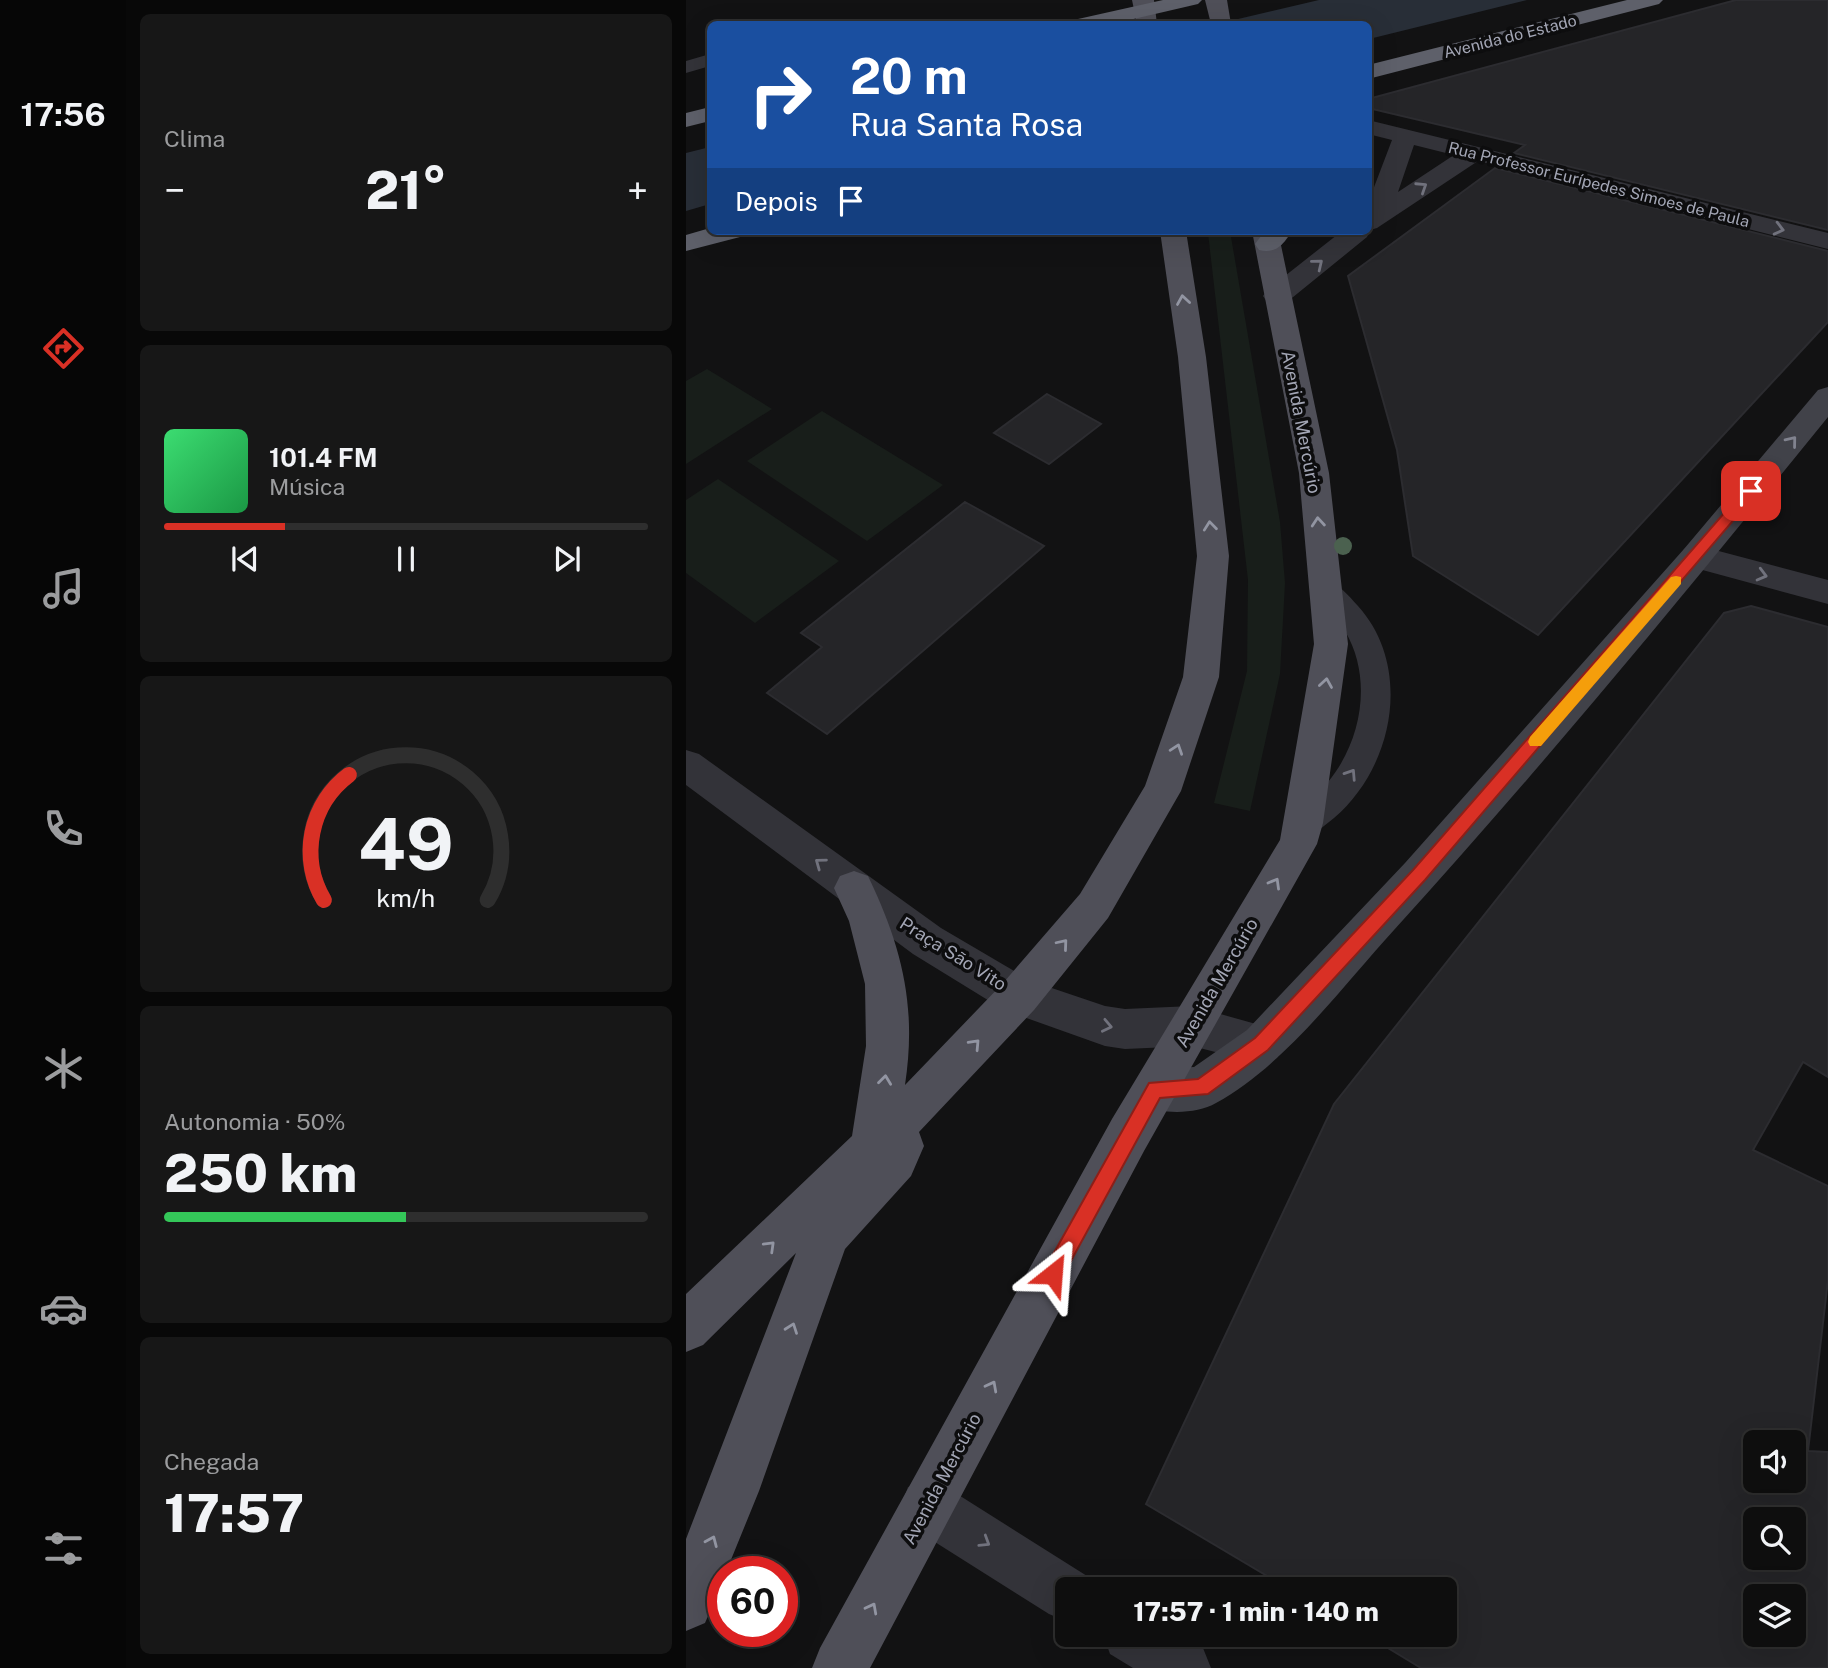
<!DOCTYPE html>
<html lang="pt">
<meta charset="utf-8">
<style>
body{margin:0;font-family:"Public Sans",sans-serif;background:#171717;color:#f1f3f6;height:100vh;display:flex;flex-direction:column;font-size:26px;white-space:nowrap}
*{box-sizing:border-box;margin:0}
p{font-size:23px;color:#9b9c9e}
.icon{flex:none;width:38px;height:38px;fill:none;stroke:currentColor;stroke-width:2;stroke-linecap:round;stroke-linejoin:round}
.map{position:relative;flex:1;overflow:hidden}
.details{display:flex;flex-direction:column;gap:14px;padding:14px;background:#080808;width:560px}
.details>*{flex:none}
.guide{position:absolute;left:21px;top:21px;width:665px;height:214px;border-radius:10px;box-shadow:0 7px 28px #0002,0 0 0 2px #2e2e2e;background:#1a4fa0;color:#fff;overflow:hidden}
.controls{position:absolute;left:1057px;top:1430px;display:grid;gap:14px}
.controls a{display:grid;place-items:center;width:63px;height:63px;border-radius:10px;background:#0e0e0e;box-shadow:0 7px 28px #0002,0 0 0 2px #2e2e2e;font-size:35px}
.speed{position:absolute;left:21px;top:1556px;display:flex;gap:14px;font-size:35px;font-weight:700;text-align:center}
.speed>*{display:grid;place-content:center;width:91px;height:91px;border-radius:50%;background:#0e0e0e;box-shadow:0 7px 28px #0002,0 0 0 2px #2e2e2e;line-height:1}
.speed .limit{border:10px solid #d22;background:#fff;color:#111}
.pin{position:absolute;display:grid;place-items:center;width:60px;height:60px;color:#fff;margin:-30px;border-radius:14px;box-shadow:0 4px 10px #0006}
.me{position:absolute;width:77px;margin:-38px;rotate:28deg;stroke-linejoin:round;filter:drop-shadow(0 0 5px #0008)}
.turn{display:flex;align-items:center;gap:24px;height:147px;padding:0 28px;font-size:32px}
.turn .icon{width:91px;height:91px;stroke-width:2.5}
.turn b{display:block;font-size:49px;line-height:60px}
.then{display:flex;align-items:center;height:66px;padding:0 28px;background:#0003;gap:14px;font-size:26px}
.big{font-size:52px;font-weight:800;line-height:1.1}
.details .tile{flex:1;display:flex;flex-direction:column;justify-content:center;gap:10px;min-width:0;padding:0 24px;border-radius:10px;background:#171717}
.details .dial{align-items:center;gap:0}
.dial svg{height:182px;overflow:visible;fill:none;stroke:#2e2e2e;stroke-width:7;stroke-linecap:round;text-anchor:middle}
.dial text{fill:#f1f3f6;stroke:none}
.song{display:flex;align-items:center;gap:21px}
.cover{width:84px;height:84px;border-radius:10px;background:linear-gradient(135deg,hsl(140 70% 55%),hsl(140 70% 35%))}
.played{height:7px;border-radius:4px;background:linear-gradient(90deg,#d93025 25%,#2e2e2e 25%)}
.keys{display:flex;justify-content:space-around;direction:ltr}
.heat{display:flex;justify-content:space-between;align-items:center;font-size:38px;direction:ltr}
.charge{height:10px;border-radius:5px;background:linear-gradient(90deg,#34c759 50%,#2e2e2e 0)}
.trip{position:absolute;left:369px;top:1577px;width:402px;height:70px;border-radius:10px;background:#0e0e0e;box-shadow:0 7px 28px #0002,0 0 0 2px #2e2e2e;font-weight:800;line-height:70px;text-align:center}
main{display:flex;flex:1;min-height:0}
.tab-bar{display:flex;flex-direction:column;width:126px;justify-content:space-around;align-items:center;background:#060606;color:#9b9c9e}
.tab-bar .icon{width:49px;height:49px}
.tab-bar .selected{color:#d93025}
.tab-bar b{font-size:32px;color:#f1f3f6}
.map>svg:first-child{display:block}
</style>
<main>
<nav class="tab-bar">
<b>17:56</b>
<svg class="icon selected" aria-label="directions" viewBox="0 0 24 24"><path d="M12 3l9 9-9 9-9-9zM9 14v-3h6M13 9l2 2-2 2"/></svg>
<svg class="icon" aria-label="music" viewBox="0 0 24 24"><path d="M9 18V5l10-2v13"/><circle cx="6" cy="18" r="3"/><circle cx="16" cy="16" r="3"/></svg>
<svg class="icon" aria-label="phone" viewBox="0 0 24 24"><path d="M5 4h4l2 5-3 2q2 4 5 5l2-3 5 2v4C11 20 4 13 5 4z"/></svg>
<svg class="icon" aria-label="climate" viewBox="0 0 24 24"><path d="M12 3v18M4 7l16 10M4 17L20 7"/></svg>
<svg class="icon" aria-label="car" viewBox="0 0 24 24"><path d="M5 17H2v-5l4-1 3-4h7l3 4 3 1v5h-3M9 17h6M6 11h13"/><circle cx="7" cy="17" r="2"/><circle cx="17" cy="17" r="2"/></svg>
<svg class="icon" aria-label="filters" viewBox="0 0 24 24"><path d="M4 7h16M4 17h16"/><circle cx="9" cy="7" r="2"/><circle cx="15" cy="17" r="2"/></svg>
</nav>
<section class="details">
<div class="tile"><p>Clima</p>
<div class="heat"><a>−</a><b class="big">21°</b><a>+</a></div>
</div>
<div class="tile">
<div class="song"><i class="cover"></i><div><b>101.4 FM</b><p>Música</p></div></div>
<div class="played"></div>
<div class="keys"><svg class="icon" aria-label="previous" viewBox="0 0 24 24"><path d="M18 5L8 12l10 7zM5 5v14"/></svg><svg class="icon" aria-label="pause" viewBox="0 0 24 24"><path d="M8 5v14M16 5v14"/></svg><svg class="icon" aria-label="next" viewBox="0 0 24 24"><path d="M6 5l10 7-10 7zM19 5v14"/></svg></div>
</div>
<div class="tile dial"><svg viewBox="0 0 100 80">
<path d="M14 69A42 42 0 1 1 86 69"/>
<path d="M14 69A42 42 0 0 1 25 14" stroke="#d93025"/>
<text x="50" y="56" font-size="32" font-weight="700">49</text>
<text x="50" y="72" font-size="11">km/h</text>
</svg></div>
<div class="tile"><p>Autonomia · 50%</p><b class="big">250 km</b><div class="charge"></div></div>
<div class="tile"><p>Chegada</p><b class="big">17:57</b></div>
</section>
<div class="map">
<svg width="1142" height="1668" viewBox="0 0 1142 1668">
<rect width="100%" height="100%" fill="#121213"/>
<g fill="#181e1a">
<path d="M 544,231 L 594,522 L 599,583 L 594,674 L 564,811 L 528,803 L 561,671 L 562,580 L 522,233 Z"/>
<path d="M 21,369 L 86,409 L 0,464 L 0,381 Z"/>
<path d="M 136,411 L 257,485 L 181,541 L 61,461 Z"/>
<path d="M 32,479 L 153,561 L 69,623 L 0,573 L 0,500 Z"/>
</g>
<g fill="#282e37">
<path d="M 633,0 L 841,0 L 683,39 L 682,24 L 531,24 Z"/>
<path d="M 24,147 L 24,204 L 0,211 L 0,153 Z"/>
</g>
<g fill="#252528" stroke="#2c2c30" stroke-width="2" fill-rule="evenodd">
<path d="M 1050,0 L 1142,0 L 1142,230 L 828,153 L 839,145 L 682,108 L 682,99 Z"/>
<path d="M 809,168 L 1142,251 L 1142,322 L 852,635 L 727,556 L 711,450 L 662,276 Z"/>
<path d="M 361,394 L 415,424 L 363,464 L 308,433 Z"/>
<path d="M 279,502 L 358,546 L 141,734 L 81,693 L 136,647 L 115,633 Z"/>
<path d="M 1065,606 L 1142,627 L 1142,1077 L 1117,1062 L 1067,1150 L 1142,1186 L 1142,1280 L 1122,1451 L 1142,1452 L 1142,1668 L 735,1668 L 679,1634 L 760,1634 L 760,1589 L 603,1589 L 460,1504 L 648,1104 L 1038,613 ZM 1069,1442 L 1108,1442 L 1108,1480 L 1069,1480 ZM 1069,1519 L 1108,1519 L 1108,1558 L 1069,1558 ZM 1069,1596 L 1108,1596 L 1108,1634 L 1069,1634 Z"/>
</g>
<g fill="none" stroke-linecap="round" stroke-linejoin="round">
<g fill="#333339" fill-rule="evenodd">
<path d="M 24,54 L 24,66 L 0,73 L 0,61 Z"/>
<path d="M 639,579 C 653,584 662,595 672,606 C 727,667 708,767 648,818 C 634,829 625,839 606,833 L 601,823 C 610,805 630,797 642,782 C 676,741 687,678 659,631 C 650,616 633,606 625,590 L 629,582 Z"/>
</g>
<g fill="#333339" fill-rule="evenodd">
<path d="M 682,120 L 1142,233 L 1142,249 L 792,161 L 691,228 L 684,230 L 681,237 L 601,302 L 591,304 L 581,302 L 577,296 L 581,290 L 656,231 L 682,231 L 682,203 L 706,140 L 682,134 ZM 728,145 L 768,155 L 712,192 Z"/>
<path d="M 1010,545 L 1142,580 L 1142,604 L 998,565 L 994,557 L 998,549 Z"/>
<path d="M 0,750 L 13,754 L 255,928 L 345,981 L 419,1006 L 439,1009 L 506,1006 L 591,1030 L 597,1044 L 591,1058 L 576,1064 L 506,1046 L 439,1049 L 419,1046 L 318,1010 L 227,954 L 0,785 Z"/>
<path d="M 241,1480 L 260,1487 L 401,1576 L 407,1589 L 382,1589 L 382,1622 L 363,1614 L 222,1525 L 215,1506 L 222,1487 Z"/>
<path d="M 417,1634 L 495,1634 L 517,1648 L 525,1668 L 447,1668 L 424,1654 Z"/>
</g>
<path fill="#414249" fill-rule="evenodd" d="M 1142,387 L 1142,417 C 1001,591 859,764 708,930 C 656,987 598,1066 530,1103 C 509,1115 475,1114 454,1105 L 447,1090 L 454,1075 L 469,1069 L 508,1067 L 561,1030 L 719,863 L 998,549 L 1132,390 Z"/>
<g fill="#4f4f58" fill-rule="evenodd">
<path d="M 446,0 L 468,0 L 471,24 L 451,24 Z"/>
<path d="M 519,0 L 541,0 L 545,24 L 525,24 Z"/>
<path d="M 474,231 L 500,231 L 520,357 L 543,556 L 533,677 L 495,791 L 422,918 L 348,1010 L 233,1132 L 238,1146 L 225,1176 L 159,1249 L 73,1491 L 40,1572 L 37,1572 L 37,1581 L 19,1623 L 0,1631 L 0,1539 L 110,1253 L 17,1345 L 0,1352 L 0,1294 L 166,1136 L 180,1046 L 179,984 L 163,921 L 148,888 L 154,876 L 168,871 L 182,876 C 216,947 231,1006 219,1085 L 318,982 L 394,894 L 459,786 L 497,677 L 511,556 L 492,357 Z"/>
<path d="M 566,231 L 592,231 L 643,473 L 662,644 L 637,823 L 631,844 L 458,1151 L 184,1668 L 126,1668 L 134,1648 L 426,1119 L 594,840 L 628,644 L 613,473 Z"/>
</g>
<g fill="#5e606a" fill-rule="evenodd">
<path d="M 477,0 L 516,0 L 512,4 L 426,24 L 389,24 L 392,19 Z"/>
<path d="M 941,0 L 977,0 L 973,4 L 682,79 L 682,65 Z"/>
<path d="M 24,107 L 24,121 L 0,127 L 0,113 Z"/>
<path d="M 24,228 L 24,231 L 58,231 L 54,237 L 0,251 L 0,235 Z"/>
<path d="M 579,231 L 606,231 C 597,245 590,254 573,250 L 569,244 Z"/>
</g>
</g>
<circle fill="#4b614f" cx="657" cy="546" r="9"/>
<defs><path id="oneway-chevron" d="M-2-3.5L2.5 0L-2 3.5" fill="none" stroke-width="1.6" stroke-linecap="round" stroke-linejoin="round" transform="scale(1.75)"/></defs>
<g stroke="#71727d">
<use href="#oneway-chevron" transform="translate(736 187) rotate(-33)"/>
<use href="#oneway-chevron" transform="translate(1093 229) rotate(14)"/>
<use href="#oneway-chevron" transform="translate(632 264) rotate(-39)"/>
<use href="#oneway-chevron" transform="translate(1076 575) rotate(15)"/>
<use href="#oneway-chevron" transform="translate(665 774) rotate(-57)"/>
<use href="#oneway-chevron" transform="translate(134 863) rotate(-144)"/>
<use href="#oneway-chevron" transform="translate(421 1026) rotate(12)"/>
<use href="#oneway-chevron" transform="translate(299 1542) rotate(32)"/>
</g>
<g stroke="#9295a2">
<use href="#oneway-chevron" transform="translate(497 300) rotate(-99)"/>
<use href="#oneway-chevron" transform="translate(632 522) rotate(-95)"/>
<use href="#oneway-chevron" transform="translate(524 526) rotate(-96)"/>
<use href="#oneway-chevron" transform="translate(640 683) rotate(-81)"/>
<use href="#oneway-chevron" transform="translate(491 749) rotate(-71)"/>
<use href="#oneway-chevron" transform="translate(589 883) rotate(-60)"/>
<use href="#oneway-chevron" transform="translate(377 944) rotate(-50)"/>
<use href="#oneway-chevron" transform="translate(289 1044) rotate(-47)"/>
<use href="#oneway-chevron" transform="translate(199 1080) rotate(-83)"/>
<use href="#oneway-chevron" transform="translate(84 1246) rotate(-44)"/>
<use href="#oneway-chevron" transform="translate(106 1328) rotate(-70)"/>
<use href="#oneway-chevron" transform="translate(306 1386) rotate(-62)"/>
<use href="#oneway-chevron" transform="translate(26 1541) rotate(-67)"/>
<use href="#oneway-chevron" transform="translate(186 1608) rotate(-62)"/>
</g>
<use stroke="#81838f" href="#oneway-chevron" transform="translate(1106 441) rotate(-51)"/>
<path fill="#d93025" stroke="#8d1f18" stroke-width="2" d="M 1065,487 L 1069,488 L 1069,495 L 739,880 L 582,1050 L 522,1094 L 474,1098 L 374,1281 L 367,1284 L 360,1281 L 357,1274 L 360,1267 L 463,1083 L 512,1079 L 569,1038 L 727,870 L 1060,488 Z"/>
<path fill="#f59e0b" d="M 990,576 L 995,577 L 995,584 L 855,746 L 844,746 L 842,742 L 844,737 L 985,577 Z"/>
<g text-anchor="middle" stroke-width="7" stroke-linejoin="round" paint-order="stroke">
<g font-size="16" fill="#a3a6b5" stroke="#0d0d0e">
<text transform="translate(824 36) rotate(-14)" y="6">Avenida do Estado</text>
<text transform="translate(913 184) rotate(14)" y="6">Rua Professor Eurípedes Simoes de Paula</text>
</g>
<g font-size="18" fill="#a3a6b5" stroke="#0d0d0e">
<text transform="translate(615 422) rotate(79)" y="6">Avenida Mercúrio</text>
<text transform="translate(267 954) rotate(32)" y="6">Praça São Vito</text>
<text transform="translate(531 983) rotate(-60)" y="6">Avenida Mercúrio</text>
<text transform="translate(256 1479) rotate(-62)" y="6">Avenida Mercúrio</text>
</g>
</g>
</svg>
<div class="controls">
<a><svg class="icon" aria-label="sound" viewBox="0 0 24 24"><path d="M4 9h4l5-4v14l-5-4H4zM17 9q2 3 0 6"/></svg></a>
<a><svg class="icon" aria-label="search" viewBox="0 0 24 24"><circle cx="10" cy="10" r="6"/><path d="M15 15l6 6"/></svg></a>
<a><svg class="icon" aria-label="layers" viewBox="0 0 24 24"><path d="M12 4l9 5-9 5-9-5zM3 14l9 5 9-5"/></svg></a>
</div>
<div class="speed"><div class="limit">60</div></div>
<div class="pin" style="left:1065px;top:491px;background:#d93025"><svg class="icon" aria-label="arrive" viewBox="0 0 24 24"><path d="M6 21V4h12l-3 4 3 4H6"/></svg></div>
<svg class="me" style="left:367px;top:1274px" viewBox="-20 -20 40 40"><path d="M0-17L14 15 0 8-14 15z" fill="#d93025" stroke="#fff" stroke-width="4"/></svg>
<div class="trip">17:57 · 1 min · 140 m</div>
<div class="guide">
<div class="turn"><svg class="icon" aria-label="right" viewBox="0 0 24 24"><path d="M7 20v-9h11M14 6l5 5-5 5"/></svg><div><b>20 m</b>Rua Santa Rosa</div></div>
<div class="then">Depois<svg class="icon" aria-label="arrive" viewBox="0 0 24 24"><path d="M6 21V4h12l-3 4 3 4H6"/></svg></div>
</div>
</div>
</main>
